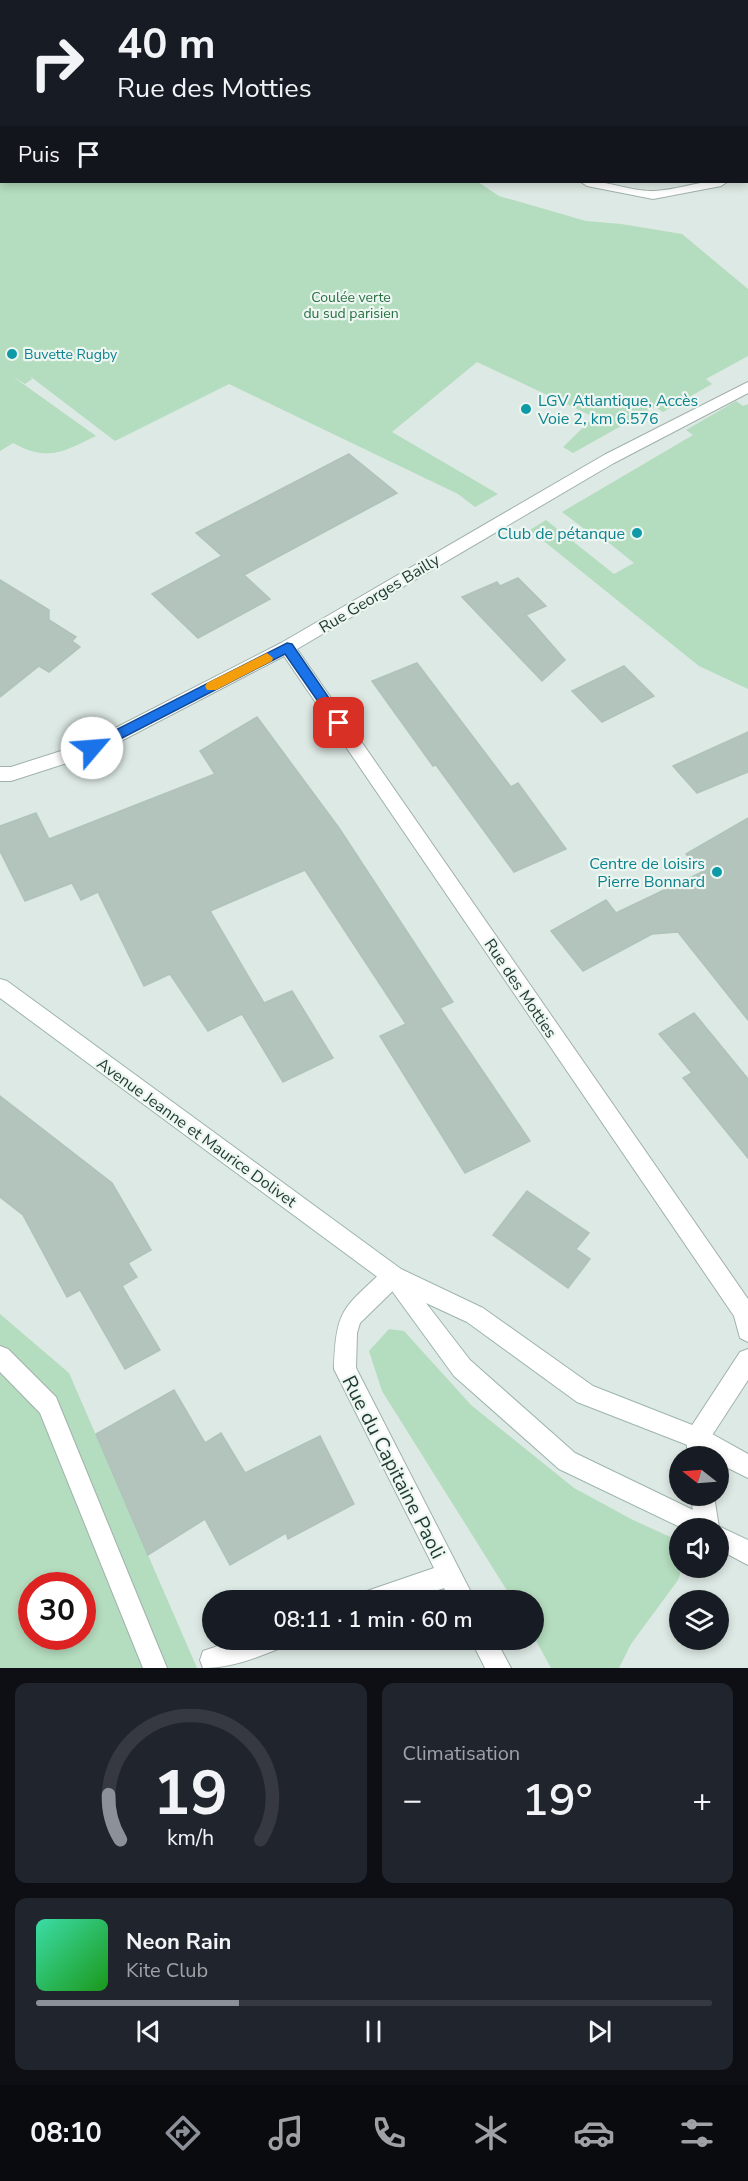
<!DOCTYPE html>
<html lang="fr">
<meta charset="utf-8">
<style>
body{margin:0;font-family:"Nunito Sans",sans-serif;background:#20242c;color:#f1f3f6;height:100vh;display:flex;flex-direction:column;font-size:22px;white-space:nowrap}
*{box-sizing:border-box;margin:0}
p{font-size:20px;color:#9ea1a6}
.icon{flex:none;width:33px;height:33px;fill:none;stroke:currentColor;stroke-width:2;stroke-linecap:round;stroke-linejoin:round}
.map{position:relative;height:1668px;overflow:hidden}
.sheet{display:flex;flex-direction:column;gap:15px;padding:15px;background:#0d0f14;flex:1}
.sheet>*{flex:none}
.guide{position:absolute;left:0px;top:0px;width:748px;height:183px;box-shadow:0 3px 9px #0003;background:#171b24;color:#f1f3f6;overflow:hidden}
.needle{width:39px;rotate:287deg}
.tools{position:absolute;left:669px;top:1446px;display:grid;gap:12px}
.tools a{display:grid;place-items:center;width:60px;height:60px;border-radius:50%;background:#171b24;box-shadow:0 3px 9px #0003;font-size:30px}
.speed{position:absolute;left:18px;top:1572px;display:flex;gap:12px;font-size:30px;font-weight:700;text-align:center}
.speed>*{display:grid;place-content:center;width:78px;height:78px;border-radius:50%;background:#171b24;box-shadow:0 3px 9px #0003;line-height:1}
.speed .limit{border:9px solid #d22;background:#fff;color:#111}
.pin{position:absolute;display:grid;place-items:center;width:51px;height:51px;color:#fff;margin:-26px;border-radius:12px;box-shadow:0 3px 9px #0006}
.me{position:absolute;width:66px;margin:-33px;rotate:63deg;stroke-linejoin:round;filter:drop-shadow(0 0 4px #0008)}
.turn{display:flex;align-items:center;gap:21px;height:126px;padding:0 18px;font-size:27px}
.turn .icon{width:78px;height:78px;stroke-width:2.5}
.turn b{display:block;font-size:42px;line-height:51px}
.then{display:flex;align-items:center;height:57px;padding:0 18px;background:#0003;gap:12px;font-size:22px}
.big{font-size:45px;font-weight:600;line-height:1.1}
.sheet .card{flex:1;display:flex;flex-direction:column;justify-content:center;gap:9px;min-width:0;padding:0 21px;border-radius:12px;background:#20242c}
.sheet .dial{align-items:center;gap:0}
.dial svg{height:156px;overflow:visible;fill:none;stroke:#363941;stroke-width:7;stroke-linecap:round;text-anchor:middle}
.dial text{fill:#f1f3f6;stroke:none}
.song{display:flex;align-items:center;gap:18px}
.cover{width:72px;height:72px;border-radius:9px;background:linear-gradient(135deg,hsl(160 70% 55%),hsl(120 70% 35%))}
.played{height:6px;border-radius:3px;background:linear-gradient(90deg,#8c9099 30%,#363941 30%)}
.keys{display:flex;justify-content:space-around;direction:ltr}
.heat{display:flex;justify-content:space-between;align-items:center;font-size:33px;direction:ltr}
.sheet .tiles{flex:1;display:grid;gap:15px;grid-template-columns:1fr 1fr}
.card:last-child{grid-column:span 2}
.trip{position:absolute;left:202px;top:1590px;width:342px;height:60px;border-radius:30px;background:#171b24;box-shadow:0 3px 9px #0003;font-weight:600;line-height:60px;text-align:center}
.tab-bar{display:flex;height:96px;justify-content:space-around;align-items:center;background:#090b0e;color:#9ea1a6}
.tab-bar .icon{width:42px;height:42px}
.tab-bar .on{color:#8c9099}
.tab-bar b{font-size:27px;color:#f1f3f6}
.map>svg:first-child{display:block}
</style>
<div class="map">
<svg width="748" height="1668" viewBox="0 0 748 1668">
<rect width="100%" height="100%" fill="#dde9e4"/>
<g fill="#b4dcbe" fill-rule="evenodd">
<path d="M 0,0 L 190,1 L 2,2 L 2,182 L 478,182 L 499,196 L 586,221 L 621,224 L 682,234 L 748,289 L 748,356 L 706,379 L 712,384 L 663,412 L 655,407 L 573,453 L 563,447 L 594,417 L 477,362 L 392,432 L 498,494 L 475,507 L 458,494 L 229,384 L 115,441 L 31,377 L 32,379 L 25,384 L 12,376 L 96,436 C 63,452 48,462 13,443 L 0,451 Z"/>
<path d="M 736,401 L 743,406 L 748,404 L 748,689 L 699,666 L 530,530 L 546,520 L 614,574 L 634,563 L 603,538 L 599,540 L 562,512 L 693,435 L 686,430 Z"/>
<path d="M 0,1314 L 69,1373 L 197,1668 L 0,1668 ZM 32,1586 L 82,1586 L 82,1636 L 32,1636 Z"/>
<path d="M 389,1329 L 404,1331 L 471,1405 L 574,1488 L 633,1520 L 679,1541 L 680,1568 L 682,1568 L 678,1580 L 631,1644 L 619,1668 L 551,1668 L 534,1637 L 534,1600 L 513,1600 L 382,1391 L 369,1351 Z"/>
</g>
<g fill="#b2c4bc" stroke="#afc3bb" stroke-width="1.5">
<path d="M 349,454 L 397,493 L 244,575 L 270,599 L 198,638 L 152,594 L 222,556 L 196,533 Z"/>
<path d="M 518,578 L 546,606 L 526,615 L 565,660 L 542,681 L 462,597 L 497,582 L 500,586 Z"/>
<path d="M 0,580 L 49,610 L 49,620 L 76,637 L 72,641 L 80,647 L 49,672 L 39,666 L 0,697 Z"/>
<path d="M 417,663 L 511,787 L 518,783 L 566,849 L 514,872 L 436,765 L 433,766 L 372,681 Z"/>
<path d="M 624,666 L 654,696 L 602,722 L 572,691 Z"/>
<path d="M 257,717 L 339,828 L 453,1002 L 440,1008 L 530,1141 L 465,1173 L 380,1036 L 406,1024 L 305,870 L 210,911 L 264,1003 L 292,991 L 333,1058 L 283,1082 L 242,1014 L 208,1031 L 170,974 L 144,986 L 98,892 L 81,900 L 72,883 L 25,901 L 0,851 L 0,826 L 36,813 L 49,839 L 215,774 L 200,751 Z"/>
<path d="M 748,732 L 748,772 L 697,793 L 673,766 Z"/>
<path d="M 748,818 L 748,1020 L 678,932 L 652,934 L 583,971 L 551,931 L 606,900 L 616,913 L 702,872 L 686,854 Z"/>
<path d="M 694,1013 L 748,1079 L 748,1158 L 683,1078 L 692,1073 L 659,1034 Z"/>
<path d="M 0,1096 L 112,1183 L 151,1250 L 128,1263 L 137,1277 L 122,1286 L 160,1350 L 125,1369 L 80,1290 L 67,1297 L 23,1215 L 0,1197 Z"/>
<path d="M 527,1191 L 589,1233 L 576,1249 L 590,1259 L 568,1288 L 493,1235 Z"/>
<path d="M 174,1390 L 205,1443 L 221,1433 L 245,1473 L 320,1436 L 354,1504 L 288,1539 L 286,1533 L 230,1565 L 205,1519 L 148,1555 L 96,1434 Z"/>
</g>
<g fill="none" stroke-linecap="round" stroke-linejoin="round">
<g stroke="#a0b1ab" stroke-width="2">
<g id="lane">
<path d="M 632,0 L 652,0 L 653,2 L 633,2 Z"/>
<rect x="747" y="14" width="1" height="6"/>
<rect x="747" y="172" width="1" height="8"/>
<path d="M 581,182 C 606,179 630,192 654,191 C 679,190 702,179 727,182 L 721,186 L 653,199 L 587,186 Z"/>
<path d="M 0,1346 L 8,1349 L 56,1397 L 167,1668 L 143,1668 L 40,1413 L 0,1372 Z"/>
</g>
</g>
<g stroke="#a0b1ab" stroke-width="2">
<g id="street">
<path d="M 748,382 L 748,393 L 614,463 L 297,649 L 748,1299 L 748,1342 L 740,1338 L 734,1316 L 284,656 L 98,753 L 11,781 L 0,781 L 0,767 L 11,767 L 86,743 L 281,643 L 604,455 Z"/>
<path d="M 393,1266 L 401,1269 L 404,1276 L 401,1283 L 360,1323 L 357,1333 L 356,1368 L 475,1600 L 450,1600 L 444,1588 L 409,1600 L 364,1600 L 367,1591 L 434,1568 L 334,1369 C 336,1308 343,1309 385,1269 Z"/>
<path d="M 748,1349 L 748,1380 L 709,1440 L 710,1456 L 688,1456 L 686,1438 L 689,1430 L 740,1352 Z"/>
<path d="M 691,1496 L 714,1496 L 719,1528 L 718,1529 L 695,1528 Z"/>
<path d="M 236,1640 L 281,1640 L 278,1649 C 253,1659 230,1668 203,1668 L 200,1660 L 203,1651 Z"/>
<path d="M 471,1640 L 496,1640 L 511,1668 L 485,1668 Z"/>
</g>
</g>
<g stroke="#9cb5ac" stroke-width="2">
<path id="secondary" d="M 0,979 L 7,981 L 401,1269 L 483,1308 L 593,1386 L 705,1430 L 748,1454 L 748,1478 L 718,1463 L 718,1456 L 707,1456 L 690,1446 L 577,1402 L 467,1322 L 426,1303 L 470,1360 L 575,1453 L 714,1520 L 716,1525 L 748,1540 L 748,1565 L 718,1549 L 718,1528 L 682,1528 L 559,1469 L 454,1376 L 387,1284 L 0,998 Z"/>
</g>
<use href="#lane" fill="#fff" fill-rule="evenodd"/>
<use href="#street" fill="#fff" fill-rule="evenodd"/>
<use href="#secondary" fill="#fff" fill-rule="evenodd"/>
</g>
<path fill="#1a73e8" stroke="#114b97" stroke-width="1.5" d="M 287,643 L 292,644 L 344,720 L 346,723 L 344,726 L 335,726 L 285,654 L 97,751 L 88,751 L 86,748 L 88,744 Z"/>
<path fill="#f59e0b" d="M 267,653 L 273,658 L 272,661 L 216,690 L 207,690 L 205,686 L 207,683 Z"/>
<g fill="#0f9aa8" stroke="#edf6f1" stroke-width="2">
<circle cx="12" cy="354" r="6"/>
<circle cx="526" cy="409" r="6"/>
<circle cx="637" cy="533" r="6"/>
<circle cx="717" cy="872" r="6"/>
</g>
<g text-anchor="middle" stroke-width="4.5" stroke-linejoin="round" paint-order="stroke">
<g font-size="14" fill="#287043" stroke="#edf6f1">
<text x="351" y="302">Coulée verte<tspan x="351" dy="16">du sud parisien</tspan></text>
</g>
<g font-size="14" fill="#0d838f" stroke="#edf6f1" text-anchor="start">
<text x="24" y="359">Buvette Rugby</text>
</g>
<g font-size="16" fill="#0d838f" stroke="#edf6f1" text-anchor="end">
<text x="538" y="406" text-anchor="start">LGV Atlantique, Accès<tspan x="538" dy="18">Voie 2, km 6.576</tspan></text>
<text x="625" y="539">Club de pétanque</text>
<text x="705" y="869">Centre de loisirs<tspan x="705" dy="18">Pierre Bonnard</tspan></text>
</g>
<g font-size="16" fill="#1e3931" stroke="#edf6f1">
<text transform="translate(379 593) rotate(-31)" y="6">Rue Georges Bailly</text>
<text transform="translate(521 988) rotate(56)" y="6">Rue des Motties</text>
<text transform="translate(197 1132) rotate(36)" y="6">Avenue Jeanne et Maurice Dolivet</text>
</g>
<g font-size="20" fill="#1e3931" stroke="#edf6f1">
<text transform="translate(394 1467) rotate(63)" y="7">Rue du Capitaine Paoli</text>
</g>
</g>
</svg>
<div class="tools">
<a><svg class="needle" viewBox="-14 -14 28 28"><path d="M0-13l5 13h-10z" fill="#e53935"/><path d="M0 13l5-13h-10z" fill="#9ea1a6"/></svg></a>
<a><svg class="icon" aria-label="sound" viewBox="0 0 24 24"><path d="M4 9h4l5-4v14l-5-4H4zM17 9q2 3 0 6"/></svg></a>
<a><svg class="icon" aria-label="layers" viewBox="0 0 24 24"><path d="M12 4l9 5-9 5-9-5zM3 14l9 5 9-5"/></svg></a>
</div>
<div class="speed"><div class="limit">30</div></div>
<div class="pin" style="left:339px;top:723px;background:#d93025"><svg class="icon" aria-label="arrive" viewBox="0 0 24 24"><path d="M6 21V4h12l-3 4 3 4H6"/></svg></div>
<svg class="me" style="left:92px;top:748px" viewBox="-20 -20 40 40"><circle r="19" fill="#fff"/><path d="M0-13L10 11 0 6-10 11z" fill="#1a73e8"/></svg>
<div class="trip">08:11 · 1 min · 60 m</div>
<div class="guide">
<div class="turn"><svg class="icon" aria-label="right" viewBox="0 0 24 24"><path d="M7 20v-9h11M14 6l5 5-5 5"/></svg><div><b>40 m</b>Rue des Motties</div></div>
<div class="then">Puis<svg class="icon" aria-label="arrive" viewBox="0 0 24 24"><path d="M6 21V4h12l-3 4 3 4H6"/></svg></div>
</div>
</div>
<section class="sheet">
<div class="tiles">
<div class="card dial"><svg viewBox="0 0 100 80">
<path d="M14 69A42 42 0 1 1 86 69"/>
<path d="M14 69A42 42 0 0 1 8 46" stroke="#8c9099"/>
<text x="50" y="56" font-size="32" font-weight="700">19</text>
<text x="50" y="72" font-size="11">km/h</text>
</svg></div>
<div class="card"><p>Climatisation</p>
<div class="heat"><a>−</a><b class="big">19°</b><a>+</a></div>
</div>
<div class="card">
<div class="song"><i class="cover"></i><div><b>Neon Rain</b><p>Kite Club</p></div></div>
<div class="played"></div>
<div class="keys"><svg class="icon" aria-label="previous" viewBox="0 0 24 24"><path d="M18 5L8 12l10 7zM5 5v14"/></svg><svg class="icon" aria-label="pause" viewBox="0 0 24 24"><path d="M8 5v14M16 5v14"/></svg><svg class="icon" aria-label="next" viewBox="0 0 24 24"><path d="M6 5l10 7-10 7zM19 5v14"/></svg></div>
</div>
</div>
</section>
<nav class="tab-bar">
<b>08:10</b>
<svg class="icon on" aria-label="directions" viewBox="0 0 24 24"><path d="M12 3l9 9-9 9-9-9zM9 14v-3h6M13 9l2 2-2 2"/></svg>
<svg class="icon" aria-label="music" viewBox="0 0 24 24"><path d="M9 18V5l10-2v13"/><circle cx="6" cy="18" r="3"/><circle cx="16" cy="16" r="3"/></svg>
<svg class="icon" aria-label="phone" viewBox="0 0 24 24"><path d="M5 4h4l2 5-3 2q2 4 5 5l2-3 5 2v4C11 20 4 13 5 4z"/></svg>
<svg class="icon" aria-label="climate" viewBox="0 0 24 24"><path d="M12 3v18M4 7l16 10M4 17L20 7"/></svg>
<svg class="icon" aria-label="car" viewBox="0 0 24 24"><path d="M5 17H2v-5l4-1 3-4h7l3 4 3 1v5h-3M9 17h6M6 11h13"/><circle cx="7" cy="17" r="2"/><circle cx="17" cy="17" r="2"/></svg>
<svg class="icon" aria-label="filters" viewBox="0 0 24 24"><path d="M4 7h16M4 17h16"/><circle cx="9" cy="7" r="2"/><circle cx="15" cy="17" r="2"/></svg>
</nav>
